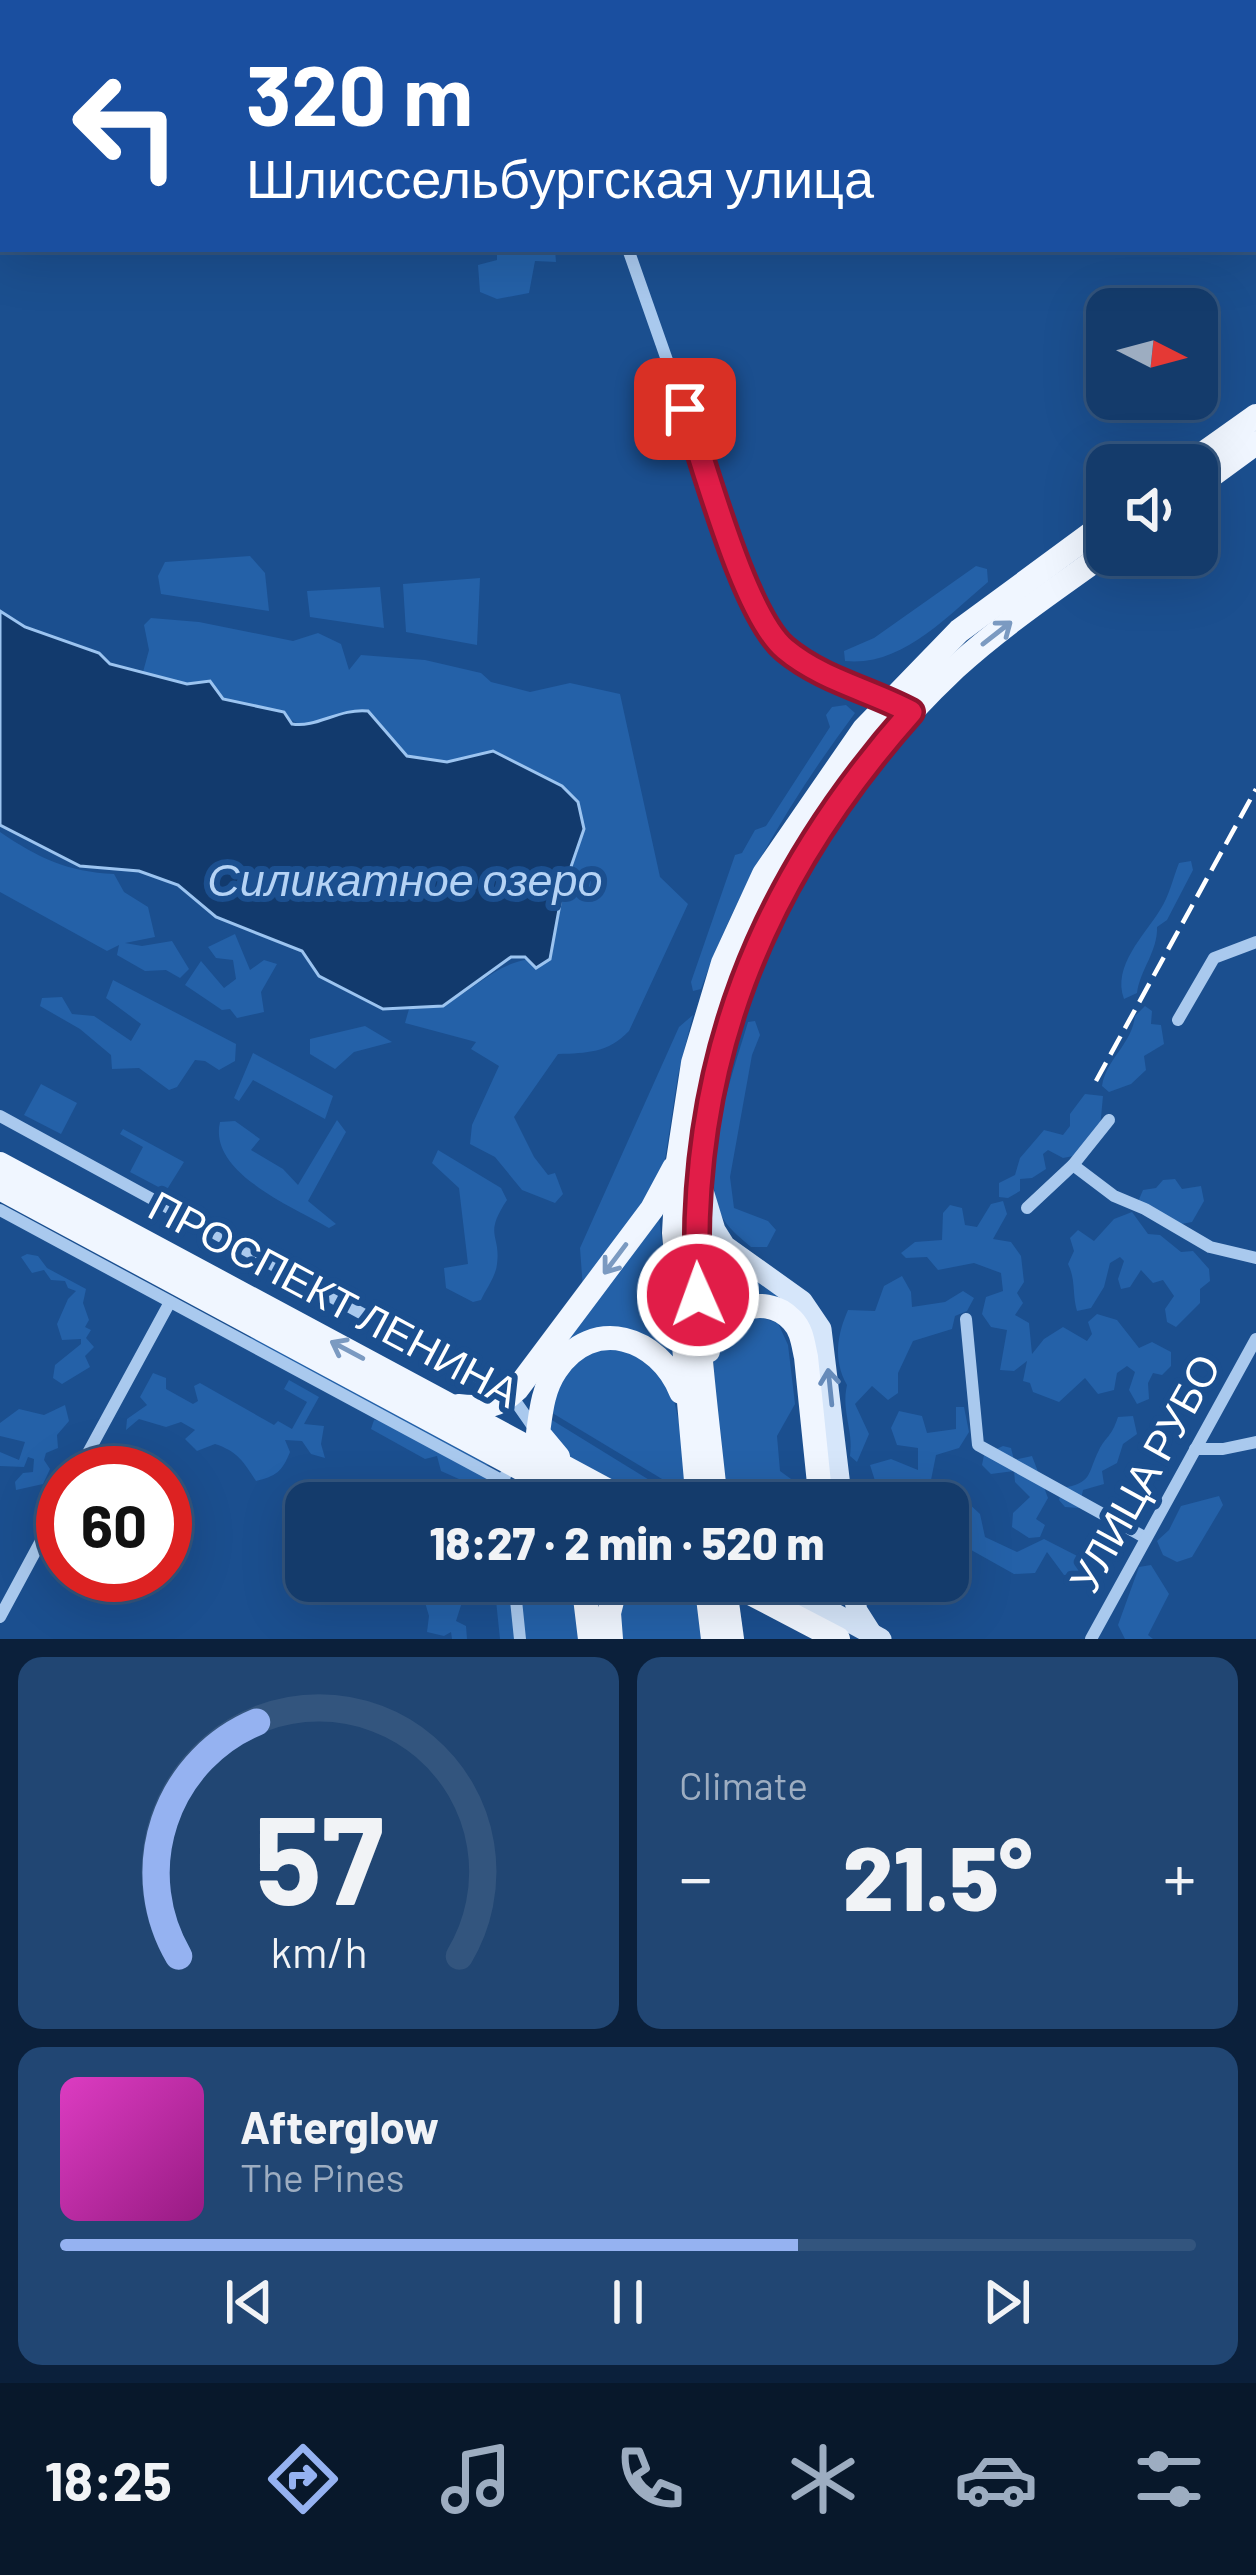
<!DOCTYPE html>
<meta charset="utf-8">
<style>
body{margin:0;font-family:Barlow,sans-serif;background:#214673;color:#f1f3f6;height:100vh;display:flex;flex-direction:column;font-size:45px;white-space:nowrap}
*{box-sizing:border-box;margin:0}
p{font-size:39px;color:#9dadc1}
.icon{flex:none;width:66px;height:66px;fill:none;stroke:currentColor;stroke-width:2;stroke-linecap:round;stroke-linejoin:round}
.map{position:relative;height:1639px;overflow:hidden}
.side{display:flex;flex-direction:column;gap:18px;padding:18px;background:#0b203b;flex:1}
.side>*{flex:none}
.top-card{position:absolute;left:0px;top:0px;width:1257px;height:252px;box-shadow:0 12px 48px #0002,0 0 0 3px #33557e;background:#1a4fa0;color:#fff;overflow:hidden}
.needle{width:78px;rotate:96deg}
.fabs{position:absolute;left:1086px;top:288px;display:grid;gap:24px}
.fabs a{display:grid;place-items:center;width:132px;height:132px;border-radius:24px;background:#143b6b;box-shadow:0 12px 48px #0002,0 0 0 3px #33557e;font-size:60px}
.speed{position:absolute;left:36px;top:1446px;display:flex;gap:24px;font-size:60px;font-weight:700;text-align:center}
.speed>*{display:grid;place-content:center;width:156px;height:156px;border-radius:50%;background:#143b6b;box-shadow:0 12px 48px #0002,0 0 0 3px #33557e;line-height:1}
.speed .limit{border:18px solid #d22;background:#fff;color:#111}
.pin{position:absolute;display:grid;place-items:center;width:102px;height:102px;color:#fff;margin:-51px;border-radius:24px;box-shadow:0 6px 18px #0006}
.me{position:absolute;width:132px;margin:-66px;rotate:358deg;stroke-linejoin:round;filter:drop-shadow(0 0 9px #0008)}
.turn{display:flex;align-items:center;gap:42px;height:252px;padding:0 48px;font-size:54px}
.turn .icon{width:156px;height:156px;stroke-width:2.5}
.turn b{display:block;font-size:84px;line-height:102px}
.big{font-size:90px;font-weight:800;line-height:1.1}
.side .tile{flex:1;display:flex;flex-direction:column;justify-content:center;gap:18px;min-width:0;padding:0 42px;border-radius:24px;background:#214673}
.side .dial{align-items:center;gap:0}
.dial svg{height:312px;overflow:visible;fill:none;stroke:#33557e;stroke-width:7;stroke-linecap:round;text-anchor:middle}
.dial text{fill:#f1f3f6;stroke:none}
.song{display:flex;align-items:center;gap:36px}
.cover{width:144px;height:144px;border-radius:18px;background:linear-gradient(135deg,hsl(310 70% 55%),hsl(310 70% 35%))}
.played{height:12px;border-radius:6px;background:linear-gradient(90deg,#95b2f1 65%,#33557e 65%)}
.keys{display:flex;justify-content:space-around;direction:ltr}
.heat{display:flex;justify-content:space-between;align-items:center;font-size:66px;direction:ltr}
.side .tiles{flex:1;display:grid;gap:18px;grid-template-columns:1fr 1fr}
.tile:last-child{grid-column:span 2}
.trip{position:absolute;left:285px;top:1482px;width:684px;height:120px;border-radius:24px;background:#143b6b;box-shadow:0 12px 48px #0002,0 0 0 3px #33557e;font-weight:800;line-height:120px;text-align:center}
.tab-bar{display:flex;height:192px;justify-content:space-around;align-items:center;background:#08182b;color:#9dadc1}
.tab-bar .icon{width:84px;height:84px}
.tab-bar .on{color:#95b2f1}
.tab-bar b{font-size:54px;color:#f1f3f6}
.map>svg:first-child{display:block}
</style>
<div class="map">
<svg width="1256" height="1639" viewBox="0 0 1256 1639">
<rect width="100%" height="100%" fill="#1b4f8f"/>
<g fill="#2461a8">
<path d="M 497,249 L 555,249 L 556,262 L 535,261 L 529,293 L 497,299 L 480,292 L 478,265 L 497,260 Z"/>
<path d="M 250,556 L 265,573 L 269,611 L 161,594 L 158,576 L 165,562 Z"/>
<path d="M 976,566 L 987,569 L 988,582 C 947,616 902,667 845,661 L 844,651 L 874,638 Z"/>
<path d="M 480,578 L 477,645 L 406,632 L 403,584 Z"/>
<path d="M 380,587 L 384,628 L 310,617 L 307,591 Z"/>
<path d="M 151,618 L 199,622 L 293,641 L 318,633 L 341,644 L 349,670 L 361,655 L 425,660 L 481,673 L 491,682 L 530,692 L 570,683 L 620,694 L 660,877 L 688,904 L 629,1031 C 608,1053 587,1053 558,1054 L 514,1117 L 534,1157 L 548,1175 L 555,1173 L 563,1194 L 555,1203 L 522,1190 L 495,1157 L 470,1144 L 472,1125 L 499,1066 L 471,1049 L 476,1042 L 405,1023 L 409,1009 C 421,1008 436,1009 447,1003 C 485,983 503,955 550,959 L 561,901 L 578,851 L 562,786 L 533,773 L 471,756 L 447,762 L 407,756 L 367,711 C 332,707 303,741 284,712 L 223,699 L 210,681 L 187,684 L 143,672 L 149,650 L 144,625 Z"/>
<path d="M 846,705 L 855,713 C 791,799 738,887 701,989 L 693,991 L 691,982 L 735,855 L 742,853 L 755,830 L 766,826 L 830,727 L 826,715 L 832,707 Z"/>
<path d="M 0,832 C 38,858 68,872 114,874 L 124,892 L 148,907 L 155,937 L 125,943 L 142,946 L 172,941 L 189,969 L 180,978 L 166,970 L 145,971 L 117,955 L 119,945 L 107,951 L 0,892 Z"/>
<path d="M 1191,861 L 1193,870 L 1167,920 L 1157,927 C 1158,951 1140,970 1137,993 L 1124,999 C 1112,966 1144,936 1160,910 C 1169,897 1173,878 1179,863 Z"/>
<path d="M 235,934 L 250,970 L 264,960 L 277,964 L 261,992 L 264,1012 L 237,1018 L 230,1009 L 222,1010 L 185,985 L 201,961 L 224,988 L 236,979 L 233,960 L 216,958 L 208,947 Z"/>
<path d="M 113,980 L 236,1044 L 235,1061 L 219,1070 L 205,1061 L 195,1060 L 177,1087 L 169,1090 L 139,1068 L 112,1069 L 111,1055 L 80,1029 L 40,1006 L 42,998 L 62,997 L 72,1014 L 94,1016 L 131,1041 L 141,1024 L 106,998 Z"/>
<path d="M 1145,1006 L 1152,1011 L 1151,1024 L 1161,1025 L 1164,1044 L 1144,1056 L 1146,1070 L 1131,1084 L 1109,1092 L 1102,1086 C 1106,1059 1132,1044 1135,1016 Z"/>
<path d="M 693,1015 L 678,1075 L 662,1179 L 583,1289 L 580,1248 L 679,1027 Z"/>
<path d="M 755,1021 L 760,1035 L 752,1055 L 730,1177 L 734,1208 L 768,1221 L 776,1230 L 767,1247 L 751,1247 C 742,1239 731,1231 724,1220 C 695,1175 734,1070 748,1022 Z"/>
<path d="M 365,1026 L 392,1042 L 354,1052 L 335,1069 L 310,1054 L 310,1039 Z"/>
<path d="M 253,1053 L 333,1096 L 325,1119 L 253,1080 L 239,1101 L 234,1098 Z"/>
<path d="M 41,1084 L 77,1103 L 61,1134 L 24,1115 Z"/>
<path d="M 1085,1094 L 1103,1096 L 1100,1128 L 1084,1154 L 1063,1158 L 1048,1150 L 1043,1154 L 1046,1169 L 1032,1178 L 1020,1179 L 1020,1191 L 1008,1198 L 999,1197 L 999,1183 L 1015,1175 L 1020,1158 L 1044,1130 L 1063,1135 L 1070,1126 L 1070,1114 Z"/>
<path d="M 337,1120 L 346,1132 L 308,1201 L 336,1224 L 329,1228 C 294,1207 208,1173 220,1122 L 235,1121 L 260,1139 L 251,1150 L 283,1169 L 298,1185 Z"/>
<path d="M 123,1129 L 184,1162 L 166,1191 L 130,1172 L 143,1147 L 120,1134 Z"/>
<path d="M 438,1150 L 501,1188 L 507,1200 C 483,1236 501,1234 497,1264 C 496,1276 486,1289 481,1300 L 473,1302 L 446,1288 L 444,1268 L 468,1264 L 459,1188 L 432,1163 Z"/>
<path d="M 1175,1179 L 1182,1189 L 1201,1186 L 1204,1201 L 1192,1222 L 1176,1225 L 1167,1219 L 1148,1218 L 1137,1204 L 1143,1190 L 1156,1188 L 1163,1180 Z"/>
<path d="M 1003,1201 L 1007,1214 L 993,1239 L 1011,1242 L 1021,1256 L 1024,1282 L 1017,1293 L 1023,1303 L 1015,1315 L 1029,1323 L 1032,1354 L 1044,1339 L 1063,1327 L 1087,1341 L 1092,1334 L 1088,1322 L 1097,1314 L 1117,1320 L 1139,1348 L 1152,1342 L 1171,1352 L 1171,1366 L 1162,1375 L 1153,1373 L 1148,1383 L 1149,1399 L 1137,1404 L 1129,1390 L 1135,1372 L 1127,1366 L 1117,1373 L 1114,1390 L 1098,1394 L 1085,1378 L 1059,1402 L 1033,1392 L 1030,1383 L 1023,1381 L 1027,1361 L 1014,1371 L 1000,1370 L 1007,1330 L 991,1327 L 982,1314 L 986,1297 L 1003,1291 L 1001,1273 L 974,1263 L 938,1270 L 927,1257 L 906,1258 L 901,1253 L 915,1242 L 942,1240 L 943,1213 L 950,1205 L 962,1208 L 965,1225 L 977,1227 L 991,1204 Z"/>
<path d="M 1132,1212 L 1148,1234 L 1160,1235 L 1181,1252 L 1193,1251 L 1209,1269 L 1210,1281 L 1200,1289 L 1200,1303 L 1176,1327 L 1167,1322 L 1165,1309 L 1174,1296 L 1163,1280 L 1153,1283 L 1141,1270 L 1130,1287 L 1121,1289 L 1118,1279 L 1124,1261 L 1120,1257 L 1110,1263 L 1104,1287 L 1091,1308 L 1077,1311 C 1072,1294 1076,1280 1068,1264 L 1074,1251 L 1070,1238 L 1078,1230 L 1094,1241 L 1114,1219 Z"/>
<path d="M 659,1216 L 676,1362 L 623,1331 L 537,1388 L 529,1382 Z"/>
<path d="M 710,1242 L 738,1268 L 795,1306 L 708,1322 L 704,1244 Z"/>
<path d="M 27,1254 L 38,1256 L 47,1268 L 86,1289 L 83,1303 L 89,1320 L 85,1327 L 91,1330 L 86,1338 L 94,1347 L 85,1356 L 90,1367 L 62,1384 L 53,1378 L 55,1365 L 81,1344 L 81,1339 L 62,1340 L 57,1324 L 68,1299 L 76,1291 L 68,1288 L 65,1281 L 51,1280 L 44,1270 L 32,1273 L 21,1257 Z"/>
<path d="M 902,1276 L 911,1292 L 912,1307 L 945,1302 L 963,1291 L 974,1298 L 967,1311 L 955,1316 L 952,1329 L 913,1341 L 898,1373 L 898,1393 L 888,1400 L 872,1386 L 855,1404 L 869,1434 L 857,1462 L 850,1456 C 854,1431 841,1411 847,1385 C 833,1360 837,1335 848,1310 L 875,1311 L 884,1286 Z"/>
<path d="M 754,1315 L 778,1323 L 788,1345 L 795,1404 L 777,1436 L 780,1471 L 802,1487 L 807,1503 L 722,1503 L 713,1353 L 729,1326 Z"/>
<path d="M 252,1335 L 489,1465 L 480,1466 L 489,1485 L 484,1500 L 487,1503 L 466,1503 L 468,1483 L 441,1471 L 437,1456 L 425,1459 L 371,1429 L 374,1420 L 398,1422 L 249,1341 Z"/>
<path d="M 593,1347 L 631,1347 L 671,1387 L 682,1436 L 687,1494 L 549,1411 L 559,1375 Z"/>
<path d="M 153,1373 L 166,1378 L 166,1389 L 193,1404 L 198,1401 L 194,1386 L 200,1383 L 274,1425 L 278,1421 L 292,1429 L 307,1402 L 284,1389 L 289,1380 L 319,1397 L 304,1424 L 324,1426 L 321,1444 L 325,1458 L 311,1454 L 302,1441 L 285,1440 L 290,1452 C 282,1472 276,1476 256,1481 C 244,1462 237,1451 215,1444 L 197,1451 L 185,1439 L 195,1430 L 181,1422 L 166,1427 L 139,1419 L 126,1430 L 127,1419 L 147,1405 L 140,1397 Z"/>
<path d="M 65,1405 L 69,1421 L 57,1435 L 58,1448 L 46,1453 L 44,1460 L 50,1469 L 43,1484 L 16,1490 L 15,1482 L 23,1473 L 33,1472 L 34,1459 L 28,1457 L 24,1467 L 0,1466 L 0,1452 L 19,1460 L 25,1442 L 0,1436 L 0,1423 L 19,1409 L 44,1415 Z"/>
<path d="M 956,1407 L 964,1407 L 969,1432 L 959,1448 L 936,1455 L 931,1480 L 949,1490 L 953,1505 L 966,1501 L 980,1514 L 985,1537 L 1017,1552 L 1044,1539 L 1089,1562 L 1089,1573 L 1064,1575 L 1047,1552 L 1035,1573 L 1014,1574 L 948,1537 L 948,1503 L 864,1503 L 876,1484 L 870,1465 L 891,1459 L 918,1470 L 918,1448 L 897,1445 L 891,1428 L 899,1411 L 922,1416 L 927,1433 L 956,1429 Z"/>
<path d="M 1133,1416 L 1137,1434 L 1123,1444 L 1117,1463 L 1102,1471 L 1104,1484 L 1083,1490 L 1079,1508 L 1065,1507 L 1059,1500 L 1062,1488 C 1093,1483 1087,1474 1099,1450 C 1106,1436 1111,1438 1118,1417 Z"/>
<path d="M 547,1417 L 672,1494 L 689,1503 L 655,1503 L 561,1453 L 553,1446 Z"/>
<path d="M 1003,1446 L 1011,1448 L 1014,1460 L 1032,1456 L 1048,1498 L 1036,1519 L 1045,1525 L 1040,1537 L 1029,1538 L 1012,1527 L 1013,1513 L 1030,1497 L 1015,1482 L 1014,1471 L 991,1474 L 982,1465 L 984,1455 Z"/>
<path d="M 1219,1496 L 1223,1505 L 1192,1557 L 1177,1562 L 1163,1555 L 1157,1541 L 1169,1530 L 1181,1506 Z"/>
<path d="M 1151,1565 L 1169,1594 L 1148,1635 L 1153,1639 L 1125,1639 L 1118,1625 L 1139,1567 Z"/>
<path d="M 376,1581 L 414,1584 L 416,1581 L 460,1581 L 463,1599 L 456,1621 L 466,1626 L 467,1639 L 452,1639 L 451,1632 L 444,1636 L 427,1632 L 429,1616 L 424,1599 C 407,1600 387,1596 376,1581 Z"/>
<path d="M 494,1581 L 574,1581 L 580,1639 L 500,1639 Z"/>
<path d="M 620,1581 L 688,1581 L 700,1587 L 703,1639 L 615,1639 Z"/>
</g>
<path fill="#123a6d" stroke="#9cc4f0" stroke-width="3" d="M 0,611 L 25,627 L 99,653 L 110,664 L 187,684 L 210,681 L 223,699 L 284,712 L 292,724 C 317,728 339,708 368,711 L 407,756 L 447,762 L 493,751 L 562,786 L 578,802 L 584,829 L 562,893 L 550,959 L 536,968 L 525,957 L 511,957 L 443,1006 L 383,1009 L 319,976 L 302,951 L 216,917 L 178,885 L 139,871 L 80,866 L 0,825 Z"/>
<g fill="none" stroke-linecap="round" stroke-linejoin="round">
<g stroke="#a9c9ee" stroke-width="12">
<path d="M 585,0 L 587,3"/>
<path d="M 447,3 L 478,0"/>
<path d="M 0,41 L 3,41"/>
<path d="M 628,249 L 747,588 C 754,602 759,619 769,632 C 799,672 851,683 894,703"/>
<path d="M 1178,1020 L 1214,958 L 1256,942"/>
<path d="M 0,1116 L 511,1395 L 534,1428"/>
<path d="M 1073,1165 L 1114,1196 L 1145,1209 L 1210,1247 L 1256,1258"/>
<path d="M 1027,1208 L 1073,1165 L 1109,1120"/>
<path d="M 0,1210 L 503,1481"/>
<path d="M 966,1319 L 978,1445 L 1146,1538"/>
<path d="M 1195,1449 L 1223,1449 L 1256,1442"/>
<path d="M 77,1473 L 170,1302"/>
<path d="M 505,1476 L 503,1481 L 506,1503"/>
<path d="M 514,1581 L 520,1639"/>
<path d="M 0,1617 L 63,1500"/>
<path d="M 1091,1639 L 1256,1339"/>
</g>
<g stroke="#d6e6fa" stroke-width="21">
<path d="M 701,1184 L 715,1230 L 725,1246 L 802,1301 L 821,1329 L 842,1503"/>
<path d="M 775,1581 L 881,1639"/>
<path d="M 851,1581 L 857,1611 L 871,1633"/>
</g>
<g stroke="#f0f6ff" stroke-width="24">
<path d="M 1187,465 L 1256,416"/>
<path d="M 1197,486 L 1256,443"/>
<path d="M 0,1164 L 631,1503"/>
<path d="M 0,1188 L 585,1503"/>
<path d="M 708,1351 C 712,1314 763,1289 792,1320 C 802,1330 803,1344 806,1357 L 821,1503"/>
<path d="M 458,1406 C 482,1409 499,1407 517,1389 L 652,1209 L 674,1168"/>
<path d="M 558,1457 L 538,1433 C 541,1411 543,1389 556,1370 C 593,1315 659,1337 681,1392"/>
<path d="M 698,1503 L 674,1233 L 678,1161 L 693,1063 L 723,963 L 764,874 L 864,729 L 959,631 L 1107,522"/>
<path d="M 716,1503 C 707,1413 693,1321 696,1231 C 703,1009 794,820 955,668 C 1002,625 1056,589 1107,552"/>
<path d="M 583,1581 L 590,1639"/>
<path d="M 706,1581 L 713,1639"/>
<path d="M 724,1581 L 732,1639"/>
<path d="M 727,1581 L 838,1639"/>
<path d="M 611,1639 L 609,1613 L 617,1581"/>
</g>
<path stroke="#fff" stroke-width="4.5" stroke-dasharray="21 9" stroke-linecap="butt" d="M 1096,1081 L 1256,789"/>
</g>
<defs><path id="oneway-shaft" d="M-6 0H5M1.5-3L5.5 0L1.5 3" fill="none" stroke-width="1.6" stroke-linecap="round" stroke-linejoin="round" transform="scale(3)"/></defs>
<g stroke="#7b9ac1">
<use href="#oneway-shaft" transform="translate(997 633) rotate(-38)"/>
<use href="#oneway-shaft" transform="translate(615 1259) rotate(127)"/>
<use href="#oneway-shaft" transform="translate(347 1350) rotate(-152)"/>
</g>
<use stroke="#668bba" href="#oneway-shaft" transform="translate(830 1387) rotate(-96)"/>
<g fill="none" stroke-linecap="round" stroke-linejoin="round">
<g stroke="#92132f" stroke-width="30">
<path id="route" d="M 685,409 C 705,465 744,615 785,649 C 822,680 870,690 911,712 C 760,882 686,1066 698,1295"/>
</g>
<use href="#route" stroke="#e11d48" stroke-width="21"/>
</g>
<g text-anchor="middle" stroke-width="12" stroke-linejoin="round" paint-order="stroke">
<g font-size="42" fill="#fff" stroke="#1b4f8f">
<text transform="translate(334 1299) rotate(28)" y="15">ПРОСПЕКТ ЛЕНИНА</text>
<text transform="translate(1145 1473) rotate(-61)" y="15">УЛИЦА РУБО</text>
</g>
<g font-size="45" font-style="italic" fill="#b5d3f5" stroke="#1b4f8f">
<text x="405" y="896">Силикатное озеро</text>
</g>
</g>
</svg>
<div class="fabs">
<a><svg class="needle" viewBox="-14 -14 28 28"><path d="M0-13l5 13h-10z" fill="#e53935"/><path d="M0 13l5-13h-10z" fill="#9dadc1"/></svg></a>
<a><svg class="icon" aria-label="sound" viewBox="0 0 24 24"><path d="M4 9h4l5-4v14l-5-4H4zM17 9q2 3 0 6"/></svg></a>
</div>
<div class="speed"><div class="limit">60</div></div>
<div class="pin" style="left:685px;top:409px;background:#d93025"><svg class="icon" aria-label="arrive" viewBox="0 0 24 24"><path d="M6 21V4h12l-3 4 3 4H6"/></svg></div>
<svg class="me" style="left:698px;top:1295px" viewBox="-20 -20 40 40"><circle r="17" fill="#e11d48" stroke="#fff" stroke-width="3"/><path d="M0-11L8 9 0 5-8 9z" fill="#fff"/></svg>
<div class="trip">18:27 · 2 min · 520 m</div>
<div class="top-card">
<div class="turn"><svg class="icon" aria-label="left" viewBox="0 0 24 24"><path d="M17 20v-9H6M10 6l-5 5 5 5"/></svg><div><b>320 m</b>Шлиссельбургская улица</div></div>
</div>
</div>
<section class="side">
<div class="tiles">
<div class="tile dial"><svg viewBox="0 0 100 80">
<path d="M14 69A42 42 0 1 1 86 69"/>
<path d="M14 69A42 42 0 0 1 34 9" stroke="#95b2f1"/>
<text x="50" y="56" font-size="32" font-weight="700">57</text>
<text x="50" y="72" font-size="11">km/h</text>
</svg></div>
<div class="tile"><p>Climate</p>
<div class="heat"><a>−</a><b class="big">21.5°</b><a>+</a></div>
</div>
<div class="tile">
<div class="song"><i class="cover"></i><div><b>Afterglow</b><p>The Pines</p></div></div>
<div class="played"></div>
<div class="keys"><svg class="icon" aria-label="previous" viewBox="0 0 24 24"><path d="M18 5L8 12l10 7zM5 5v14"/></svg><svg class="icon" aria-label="pause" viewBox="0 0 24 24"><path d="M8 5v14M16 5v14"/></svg><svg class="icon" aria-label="next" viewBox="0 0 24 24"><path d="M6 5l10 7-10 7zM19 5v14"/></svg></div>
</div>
</div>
</section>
<nav class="tab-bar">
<b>18:25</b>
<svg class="icon on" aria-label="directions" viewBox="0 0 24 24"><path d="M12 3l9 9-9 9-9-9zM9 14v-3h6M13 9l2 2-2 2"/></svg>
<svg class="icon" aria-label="music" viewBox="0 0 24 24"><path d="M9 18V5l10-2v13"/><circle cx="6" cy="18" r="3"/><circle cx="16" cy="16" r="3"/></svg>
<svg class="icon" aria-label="phone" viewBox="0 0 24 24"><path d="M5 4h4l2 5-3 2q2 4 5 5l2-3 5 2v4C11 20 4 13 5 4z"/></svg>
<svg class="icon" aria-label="climate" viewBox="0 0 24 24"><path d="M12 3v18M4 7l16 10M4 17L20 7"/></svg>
<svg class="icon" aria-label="car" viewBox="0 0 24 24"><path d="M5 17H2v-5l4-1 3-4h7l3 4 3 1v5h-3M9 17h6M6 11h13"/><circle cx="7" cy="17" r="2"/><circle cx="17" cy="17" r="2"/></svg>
<svg class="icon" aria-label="filters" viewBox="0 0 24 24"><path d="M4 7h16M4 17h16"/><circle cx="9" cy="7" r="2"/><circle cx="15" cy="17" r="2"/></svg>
</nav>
